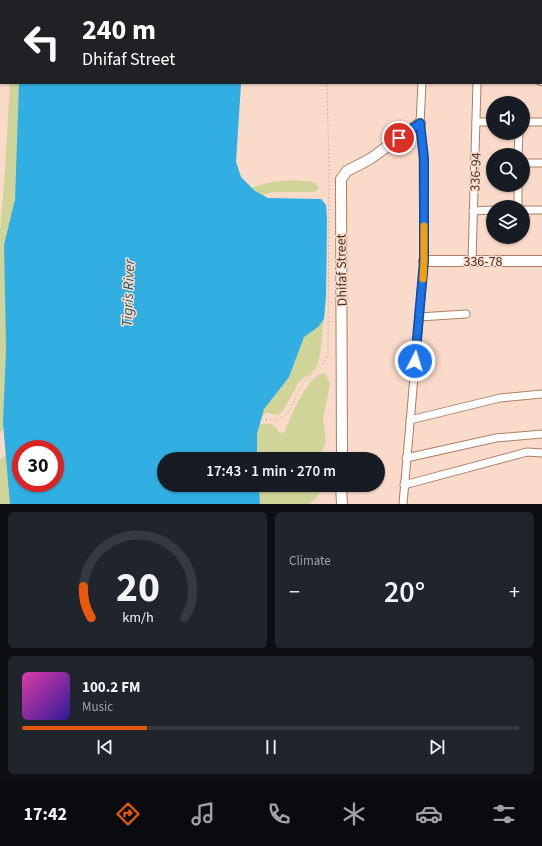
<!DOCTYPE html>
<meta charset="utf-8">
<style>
body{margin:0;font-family:"Source Sans 3",sans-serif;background:#20242c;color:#f1f3f6;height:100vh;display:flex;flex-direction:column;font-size:15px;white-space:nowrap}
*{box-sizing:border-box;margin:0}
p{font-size:13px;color:#9ea1a6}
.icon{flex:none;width:22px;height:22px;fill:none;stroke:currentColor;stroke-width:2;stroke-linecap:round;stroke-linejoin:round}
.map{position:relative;height:504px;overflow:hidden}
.drawer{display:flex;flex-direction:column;gap:8px;padding:8px;background:#0d0f14;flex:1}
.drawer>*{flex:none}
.banner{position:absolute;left:0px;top:0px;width:542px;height:84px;box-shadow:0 1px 3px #0004;background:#202124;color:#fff;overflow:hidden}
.fabs{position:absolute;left:486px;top:96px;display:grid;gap:8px}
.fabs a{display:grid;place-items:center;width:44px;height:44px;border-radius:50%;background:#171b24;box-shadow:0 1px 3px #0004;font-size:20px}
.speed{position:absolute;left:12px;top:440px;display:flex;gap:8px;font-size:20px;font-weight:700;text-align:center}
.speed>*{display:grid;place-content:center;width:52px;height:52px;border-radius:50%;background:#171b24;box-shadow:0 1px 3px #0004;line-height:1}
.speed .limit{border:6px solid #d22;background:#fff;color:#111}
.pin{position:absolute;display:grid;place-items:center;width:34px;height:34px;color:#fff;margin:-17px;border:2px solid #fff;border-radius:50%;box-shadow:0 1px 4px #0007}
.me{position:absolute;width:44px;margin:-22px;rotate:5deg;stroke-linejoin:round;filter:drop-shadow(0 0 3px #0008)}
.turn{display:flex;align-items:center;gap:14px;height:84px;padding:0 16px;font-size:18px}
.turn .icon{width:52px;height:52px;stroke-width:2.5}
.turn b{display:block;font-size:28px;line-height:34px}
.big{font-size:30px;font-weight:600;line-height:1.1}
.drawer .tile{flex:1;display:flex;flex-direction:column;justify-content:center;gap:6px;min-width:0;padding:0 14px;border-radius:6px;background:#20242c}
.drawer .dial{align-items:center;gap:0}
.dial svg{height:104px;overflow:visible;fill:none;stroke:#363941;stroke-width:7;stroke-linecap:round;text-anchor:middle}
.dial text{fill:#f1f3f6;stroke:none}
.song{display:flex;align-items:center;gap:12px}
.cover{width:48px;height:48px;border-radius:6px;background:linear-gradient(135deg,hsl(320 70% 55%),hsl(250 70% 35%))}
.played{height:4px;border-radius:2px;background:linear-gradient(90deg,#ea580c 25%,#363941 25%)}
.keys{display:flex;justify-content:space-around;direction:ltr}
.heat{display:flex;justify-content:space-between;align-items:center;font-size:22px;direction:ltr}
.drawer .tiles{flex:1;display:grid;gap:8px;grid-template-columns:1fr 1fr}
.tile:last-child{grid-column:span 2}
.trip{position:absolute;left:157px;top:452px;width:228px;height:40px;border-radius:20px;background:#171b24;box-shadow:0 1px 3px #0004;font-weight:600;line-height:40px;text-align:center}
.tab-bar{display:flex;height:64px;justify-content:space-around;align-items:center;background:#090b0e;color:#9ea1a6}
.tab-bar .icon{width:28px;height:28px}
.tab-bar .active{color:#ea580c}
.tab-bar b{font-size:18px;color:#f1f3f6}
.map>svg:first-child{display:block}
</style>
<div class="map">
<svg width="542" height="504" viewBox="0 0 542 504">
<rect width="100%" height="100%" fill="#fadac9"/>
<g fill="#d1d499">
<path d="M 10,83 L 26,83 L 18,189 L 15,192 L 5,376 L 7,379 L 6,426 L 0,433 L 0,229 L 4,186 Z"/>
<path d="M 241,83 L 236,162 L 241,177 L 251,188 C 272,180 294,178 316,183 L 319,189 L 314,192 L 271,192 L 262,196 C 279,204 303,198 321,199 L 326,205 L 327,220 L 326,296 L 321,347 L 318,365 L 311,373 L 299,382 L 284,409 L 279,415 L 267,413 L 261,417 L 259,424 C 268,423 274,423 279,432 L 284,433 C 289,420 309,371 325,373 L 330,384 L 323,418 L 326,442 L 318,459 L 257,459 L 257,434 L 259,424 L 223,130 Z"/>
<path d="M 6,455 L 16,504 L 0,504 L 0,460 Z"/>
<path d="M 259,485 L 320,485 C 320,494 316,501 308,504 C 303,504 268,504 260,504 Z"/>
</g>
<g fill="#31afe2" fill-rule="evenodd">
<path d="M 20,0 L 247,0 L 247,1 Z"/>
<path d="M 19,83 L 241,83 L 236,162 L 241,177 L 255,191 L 268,198 L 321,199 L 326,205 L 327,220 L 326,296 L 324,319 L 318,327 L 304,337 L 289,377 L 264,409 L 257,434 L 257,459 L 164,459 L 164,485 L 259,485 L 260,504 L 10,504 L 3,423 L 6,348 L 4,245 L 15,199 ZM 21,449 L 55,449 L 55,483 L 21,483 Z"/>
</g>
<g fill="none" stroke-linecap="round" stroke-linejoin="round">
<g stroke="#ad7e63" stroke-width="9">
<g id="street">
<path d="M 428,1 L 428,0"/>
<path d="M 476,122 L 493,122"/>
<path d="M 523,122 L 542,122"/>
<path d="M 518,155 L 519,133"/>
<path d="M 523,163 L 542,163"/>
<path d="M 518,207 L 518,185"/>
<path d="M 523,210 L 542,210"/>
<path d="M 473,211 L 493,210"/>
<path d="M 472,261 L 477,83"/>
<path d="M 419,317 L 466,314"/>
<path d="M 410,420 L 500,398 L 542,394"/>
<path d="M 406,458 L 496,438 L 542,434"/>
<path d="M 404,485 L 527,452 L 542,453"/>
<path d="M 403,504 L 424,261 L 423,158 L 420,123 L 422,83"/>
</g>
</g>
<g stroke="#ad7e63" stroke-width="12">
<g id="secondary">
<path d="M 541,80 L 542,80"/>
<path d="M 424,261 L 542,261"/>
<path d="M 342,459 L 341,179 L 347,171 L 370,159 L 420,123"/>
<path d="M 341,485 L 342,504"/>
</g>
</g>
<path stroke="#af9485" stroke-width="1" stroke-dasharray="1 3" stroke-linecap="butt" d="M 262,419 L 275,420 L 288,413 L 302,385 L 324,362 L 328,354 L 329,169 L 327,83"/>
<use href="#street" stroke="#fff" stroke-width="7"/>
<use href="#secondary" stroke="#fff" stroke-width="10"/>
</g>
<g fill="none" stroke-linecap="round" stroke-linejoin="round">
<g stroke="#114b97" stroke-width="10">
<path id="route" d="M 399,138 L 420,123 L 424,158 L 424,261 L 415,361"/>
</g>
<use href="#route" stroke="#1a73e8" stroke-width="7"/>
<path stroke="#f59e0b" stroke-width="7" d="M 423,279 L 424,261 L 424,226"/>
</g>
<g text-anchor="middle" stroke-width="3" stroke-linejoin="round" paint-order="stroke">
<g font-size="14" fill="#4a352a" stroke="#fadac9">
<text transform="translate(475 172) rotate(-88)" y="5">336-94</text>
<text x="483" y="266">336-78</text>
<text transform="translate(341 270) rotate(-91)" y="5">Dhifaf Street</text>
</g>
<g font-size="15" font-style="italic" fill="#26566d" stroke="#fadac9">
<text transform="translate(128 293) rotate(-88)" y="5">Tigris River</text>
</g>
</g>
</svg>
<div class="fabs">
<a><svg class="icon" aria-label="sound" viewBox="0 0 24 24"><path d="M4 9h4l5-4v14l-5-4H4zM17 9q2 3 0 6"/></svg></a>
<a><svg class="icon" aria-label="search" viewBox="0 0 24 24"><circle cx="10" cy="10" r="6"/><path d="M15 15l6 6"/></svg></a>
<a><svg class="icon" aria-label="layers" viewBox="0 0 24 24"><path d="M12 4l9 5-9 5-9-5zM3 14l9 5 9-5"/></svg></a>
</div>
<div class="speed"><div class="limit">30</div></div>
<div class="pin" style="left:399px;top:138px;background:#d93025"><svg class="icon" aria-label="arrive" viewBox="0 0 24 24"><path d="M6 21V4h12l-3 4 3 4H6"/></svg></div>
<svg class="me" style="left:415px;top:361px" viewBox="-20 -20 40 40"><circle r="17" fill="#1a73e8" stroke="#fff" stroke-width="3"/><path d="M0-11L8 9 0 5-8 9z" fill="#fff"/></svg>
<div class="trip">17:43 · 1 min · 270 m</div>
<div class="banner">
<div class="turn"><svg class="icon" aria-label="left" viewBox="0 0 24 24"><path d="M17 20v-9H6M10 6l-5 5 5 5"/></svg><div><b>240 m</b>Dhifaf Street</div></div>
</div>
</div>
<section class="drawer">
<div class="tiles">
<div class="tile dial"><svg viewBox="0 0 100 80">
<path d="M14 69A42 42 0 1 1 86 69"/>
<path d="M14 69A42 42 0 0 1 8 45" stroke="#ea580c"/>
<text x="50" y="56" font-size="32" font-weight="700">20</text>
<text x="50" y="72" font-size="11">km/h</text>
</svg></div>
<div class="tile"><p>Climate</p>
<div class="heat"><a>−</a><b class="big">20°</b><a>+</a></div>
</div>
<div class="tile">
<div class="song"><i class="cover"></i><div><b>100.2 FM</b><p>Music</p></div></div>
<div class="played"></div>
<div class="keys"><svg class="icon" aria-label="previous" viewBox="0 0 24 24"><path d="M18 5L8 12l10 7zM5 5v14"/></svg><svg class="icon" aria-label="pause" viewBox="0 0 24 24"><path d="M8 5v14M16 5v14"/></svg><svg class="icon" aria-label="next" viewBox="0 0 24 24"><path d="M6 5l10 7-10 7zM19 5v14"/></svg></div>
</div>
</div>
</section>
<nav class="tab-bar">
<b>17:42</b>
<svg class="icon active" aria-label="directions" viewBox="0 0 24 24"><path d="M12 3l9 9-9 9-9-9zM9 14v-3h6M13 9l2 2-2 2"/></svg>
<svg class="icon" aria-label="music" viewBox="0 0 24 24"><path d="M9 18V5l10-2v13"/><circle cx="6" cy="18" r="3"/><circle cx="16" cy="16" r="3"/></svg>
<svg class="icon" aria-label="phone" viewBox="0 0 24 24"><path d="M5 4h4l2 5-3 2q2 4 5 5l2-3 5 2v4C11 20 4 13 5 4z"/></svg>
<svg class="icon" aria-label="climate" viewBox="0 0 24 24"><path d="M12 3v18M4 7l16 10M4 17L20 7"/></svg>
<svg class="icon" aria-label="car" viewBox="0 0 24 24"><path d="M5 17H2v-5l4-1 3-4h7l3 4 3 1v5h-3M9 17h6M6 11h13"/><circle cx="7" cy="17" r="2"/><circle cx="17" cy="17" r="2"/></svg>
<svg class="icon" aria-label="filters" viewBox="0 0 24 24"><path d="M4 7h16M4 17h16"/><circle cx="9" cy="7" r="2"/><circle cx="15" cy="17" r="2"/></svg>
</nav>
